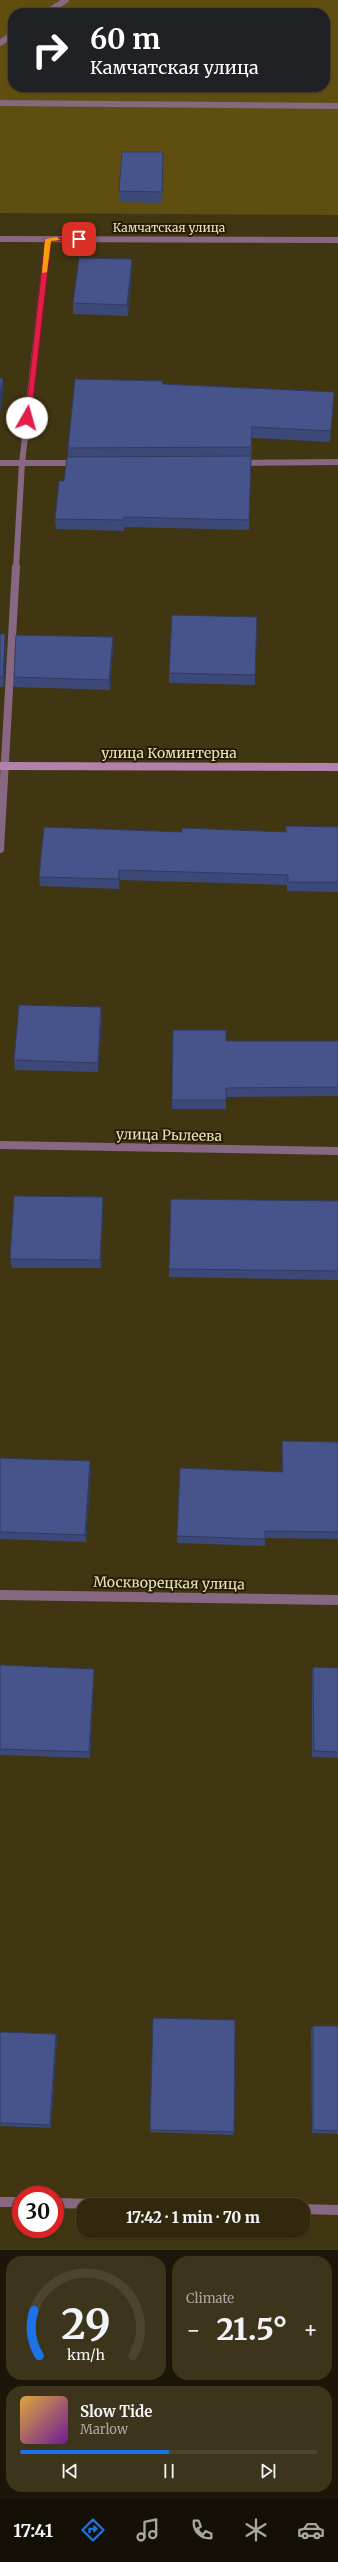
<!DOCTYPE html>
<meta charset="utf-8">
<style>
body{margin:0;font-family:Merriweather,serif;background:#3d341c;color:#f1f3f6;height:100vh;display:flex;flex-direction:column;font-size:15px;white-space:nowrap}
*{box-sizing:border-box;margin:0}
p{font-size:13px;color:#a8a69e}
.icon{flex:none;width:22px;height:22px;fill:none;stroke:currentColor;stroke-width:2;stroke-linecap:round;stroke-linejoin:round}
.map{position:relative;height:2250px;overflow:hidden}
.sheet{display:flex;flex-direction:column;gap:6px;padding:6px;background:#1b1608;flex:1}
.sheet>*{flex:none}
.guide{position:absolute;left:8px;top:8px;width:322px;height:84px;border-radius:16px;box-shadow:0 1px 3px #0004,0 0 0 1px #4c442e;background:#202124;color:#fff;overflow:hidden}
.speed{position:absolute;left:12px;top:2186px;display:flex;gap:8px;font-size:20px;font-weight:700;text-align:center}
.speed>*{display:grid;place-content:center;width:52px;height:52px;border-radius:50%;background:#31280e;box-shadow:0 1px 3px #0004,0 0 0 1px #4c442e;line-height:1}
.speed .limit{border:6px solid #d22;background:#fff;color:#111}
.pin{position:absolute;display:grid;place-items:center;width:34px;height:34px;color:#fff;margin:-17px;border-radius:8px;box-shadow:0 2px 6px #0006}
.me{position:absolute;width:44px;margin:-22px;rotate:7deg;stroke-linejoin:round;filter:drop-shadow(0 0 3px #0008)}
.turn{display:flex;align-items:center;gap:14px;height:84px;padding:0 16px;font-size:18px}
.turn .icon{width:52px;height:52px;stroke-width:2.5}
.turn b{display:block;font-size:28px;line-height:34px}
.big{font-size:30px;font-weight:800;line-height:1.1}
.sheet .tile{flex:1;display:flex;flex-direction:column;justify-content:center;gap:6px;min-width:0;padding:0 14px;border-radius:16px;background:#3d341c}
.sheet .dial{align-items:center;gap:0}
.dial svg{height:104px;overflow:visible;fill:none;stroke:#4c442e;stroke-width:7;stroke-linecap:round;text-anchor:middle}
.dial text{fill:#f1f3f6;stroke:none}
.song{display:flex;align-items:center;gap:12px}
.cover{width:48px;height:48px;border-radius:6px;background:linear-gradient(135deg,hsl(40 70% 55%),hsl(280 70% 35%))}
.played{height:4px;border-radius:2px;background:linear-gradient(90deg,#1a73e8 50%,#4c442e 50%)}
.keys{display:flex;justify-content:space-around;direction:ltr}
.heat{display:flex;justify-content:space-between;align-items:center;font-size:22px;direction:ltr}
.sheet .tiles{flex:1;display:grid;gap:6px;grid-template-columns:1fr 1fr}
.tile:last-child{grid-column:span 2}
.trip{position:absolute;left:76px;top:2198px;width:234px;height:40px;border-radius:16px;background:#31280e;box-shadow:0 1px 3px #0004,0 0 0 1px #4c442e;font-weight:800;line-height:40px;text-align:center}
.tab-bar{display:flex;height:64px;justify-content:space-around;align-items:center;background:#141006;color:#a8a69e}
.tab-bar .icon{width:28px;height:28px}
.tab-bar .selected{color:#1a73e8}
.tab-bar b{font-size:18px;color:#f1f3f6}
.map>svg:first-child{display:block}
</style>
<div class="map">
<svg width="338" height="2250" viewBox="0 0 338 2250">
<rect width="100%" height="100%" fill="#413612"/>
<path fill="#604e10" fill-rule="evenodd" d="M 0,0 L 338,0 L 338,215 L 0,213 ZM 13,13 L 325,13 L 325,87 L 13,87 Z"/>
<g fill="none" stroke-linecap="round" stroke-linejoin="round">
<g stroke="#876782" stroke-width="6">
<path d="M 46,13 L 66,0"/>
<path d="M 0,43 L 13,34"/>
<path d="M 0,103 L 338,106"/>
<path d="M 0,239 L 338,240"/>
<path d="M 0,463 L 77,463"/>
<path d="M 241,463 L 338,462"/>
<path d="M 16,568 L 22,463 L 48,239"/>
</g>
<g stroke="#876782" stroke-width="8">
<path d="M 0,849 L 16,567"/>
<path d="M 0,1145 L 338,1151"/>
</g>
<g stroke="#876782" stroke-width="10">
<path d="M 0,1595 L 338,1600"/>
<path d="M 0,2202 L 21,2202"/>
<path d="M 55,2203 L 138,2205"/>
<path d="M 303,2209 L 338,2210"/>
</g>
<path stroke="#b381ab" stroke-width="8" d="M 0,766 L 338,767"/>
</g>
<g fill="#3c4878">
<path d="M 163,152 L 162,203 L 120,202 L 119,191 Z"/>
<path d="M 132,259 L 132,270 L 128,316 L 73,314 L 73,303 Z"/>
<path d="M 163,384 L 334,392 L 330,442 L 252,438 L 249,530 L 125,527 L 124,531 L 56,529 L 55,519 L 64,481 L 68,457 L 68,448 Z"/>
<path d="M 0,634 L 6,645 L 4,687 L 0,687 Z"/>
<path d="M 113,637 L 113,648 L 110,690 L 14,687 L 14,677 Z"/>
<path d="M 169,673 L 255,675 L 255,685 L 169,683 Z"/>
<path d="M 286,826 L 338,827 L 338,892 L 287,891 L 287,885 L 120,880 L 119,889 L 40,886 L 39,877 L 182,832 L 286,832 Z"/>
<path d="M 101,1007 L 102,1017 L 98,1072 L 15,1070 L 14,1060 Z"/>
<path d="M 173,1030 L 226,1041 L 338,1041 L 338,1096 L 226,1097 L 226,1109 L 172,1109 Z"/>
<path d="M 171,1199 L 338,1201 L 338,1280 L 169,1277 Z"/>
<path d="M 103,1205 L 101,1268 L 12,1268 L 10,1259 Z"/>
<path d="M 282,1441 L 338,1442 L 338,1539 L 265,1538 L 265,1546 L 177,1543 L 177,1536 L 282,1472 Z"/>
<path d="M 0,1458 L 91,1469 L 86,1542 L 0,1539 Z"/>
<path d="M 0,1665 L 94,1675 L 90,1758 L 0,1755 Z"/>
<path d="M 313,1667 L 338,1668 L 338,1758 L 312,1757 L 312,1674 Z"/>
<path d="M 313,2026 L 338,2026 L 338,2134 L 312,2133 L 311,2029 Z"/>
<path d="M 0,2032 L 56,2034 L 57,2038 L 51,2128 L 0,2126 Z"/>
<path d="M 150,2130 L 234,2132 L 233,2135 L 150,2132 Z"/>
</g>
<g fill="#313b61">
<path d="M 163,152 L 163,163 L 162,203 L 162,192 Z"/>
<path d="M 132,259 L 132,270 L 128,316 L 127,305 Z"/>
<path d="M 3,378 L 4,389 L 0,415 L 0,398 Z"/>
<path d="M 5,634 L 6,645 L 4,687 L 3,677 Z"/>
<path d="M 113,637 L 113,648 L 110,690 L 109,680 Z"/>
<path d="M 119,870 L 120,880 L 119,889 Z"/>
<path d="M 101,1007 L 102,1017 L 98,1072 L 98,1063 Z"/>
<path d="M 103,1197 L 103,1205 L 101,1268 L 100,1260 Z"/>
<path d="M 90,1461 L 91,1469 L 86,1542 L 85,1535 Z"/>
<path d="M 94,1669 L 94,1675 L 90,1758 L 89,1752 Z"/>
<path d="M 56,2034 L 57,2038 L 51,2128 L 50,2125 Z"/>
</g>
<g fill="#46548b" stroke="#313b61">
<path d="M 122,152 L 163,152 L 162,192 L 119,191 Z"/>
<path d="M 79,258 L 132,259 L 127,305 L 73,303 Z"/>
<path d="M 0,378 L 3,378 L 0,398 Z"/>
<path d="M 75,379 L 163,381 L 162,384 L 334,392 L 331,431 L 252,427 L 251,447 L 68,448 Z"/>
<path d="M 251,456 L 249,520 L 124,517 L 124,520 L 55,519 L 59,481 L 64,481 L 67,457 Z"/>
<path d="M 172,615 L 257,617 L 255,675 L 169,673 Z"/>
<path d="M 0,634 L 5,634 L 3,677 L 0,677 Z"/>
<path d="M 16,635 L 113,637 L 109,680 L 14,677 Z"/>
<path d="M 286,826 L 338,827 L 338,882 L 288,882 L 288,875 L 119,870 L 119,879 L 39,877 L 44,827 L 182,832 L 182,828 L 286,832 Z"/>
<path d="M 19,1005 L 101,1007 L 98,1063 L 14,1060 Z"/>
<path d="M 173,1030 L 226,1030 L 226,1041 L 338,1041 L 338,1087 L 226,1088 L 226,1100 L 172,1100 Z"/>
<path d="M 14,1196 L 103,1197 L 100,1260 L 10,1259 Z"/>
<path d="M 171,1199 L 338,1201 L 338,1271 L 169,1269 Z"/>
<path d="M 282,1441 L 338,1442 L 338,1532 L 265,1531 L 265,1539 L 177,1536 L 180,1468 L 283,1472 Z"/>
<path d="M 0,1458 L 90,1461 L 85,1535 L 0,1532 Z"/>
<path d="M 0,1665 L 94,1669 L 89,1752 L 0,1749 Z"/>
<path d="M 313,1667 L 338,1668 L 338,1752 L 314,1751 Z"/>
<path d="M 153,2018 L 235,2020 L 234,2132 L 150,2130 Z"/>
<path d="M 313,2026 L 338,2026 L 338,2131 L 313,2130 Z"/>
<path d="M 0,2032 L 56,2034 L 50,2125 L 0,2123 Z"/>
</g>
<path fill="#e11d48" stroke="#92132f" d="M 79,237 L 81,240 L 51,241 L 31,418 L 25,420 L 45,239 Z"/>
<path fill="#f59e0b" d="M 57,237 L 60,240 L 51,241 L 47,272 L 42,273 L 45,239 Z"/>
<g text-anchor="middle" stroke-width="4" stroke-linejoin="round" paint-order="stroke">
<g font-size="12" fill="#ebe0be" stroke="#261d02">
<text x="169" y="232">Камчатская улица</text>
</g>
<g font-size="14" fill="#ebe0be" stroke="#261d02">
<text x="169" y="758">улица Коминтерна</text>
<text transform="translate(169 1135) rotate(1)" y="5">улица Рылеева</text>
<text transform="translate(169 1583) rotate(1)" y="5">Москворецкая улица</text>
</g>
</g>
</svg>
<div class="speed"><div class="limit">30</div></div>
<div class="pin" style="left:79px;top:239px;background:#d93025"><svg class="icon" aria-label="arrive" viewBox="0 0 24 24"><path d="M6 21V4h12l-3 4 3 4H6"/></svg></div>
<svg class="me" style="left:27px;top:418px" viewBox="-20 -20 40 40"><circle r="19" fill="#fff"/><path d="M0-13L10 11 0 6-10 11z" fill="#e11d48"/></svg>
<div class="trip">17:42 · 1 min · 70 m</div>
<div class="guide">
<div class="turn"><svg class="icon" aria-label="right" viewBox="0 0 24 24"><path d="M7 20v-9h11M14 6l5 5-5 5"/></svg><div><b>60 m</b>Камчатская улица</div></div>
</div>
</div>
<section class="sheet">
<div class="tiles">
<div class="tile dial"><svg viewBox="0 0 100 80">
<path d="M14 69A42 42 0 1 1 86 69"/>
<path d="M14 69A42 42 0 0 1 10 34" stroke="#1a73e8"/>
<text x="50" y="56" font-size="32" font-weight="700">29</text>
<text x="50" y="72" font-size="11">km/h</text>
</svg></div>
<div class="tile"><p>Climate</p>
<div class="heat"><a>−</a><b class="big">21.5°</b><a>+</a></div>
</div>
<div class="tile">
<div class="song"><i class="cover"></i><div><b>Slow Tide</b><p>Marlow</p></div></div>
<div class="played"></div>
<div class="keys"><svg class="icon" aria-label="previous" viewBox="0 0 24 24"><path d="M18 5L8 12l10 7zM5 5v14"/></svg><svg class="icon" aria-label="pause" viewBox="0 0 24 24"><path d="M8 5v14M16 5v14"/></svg><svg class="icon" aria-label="next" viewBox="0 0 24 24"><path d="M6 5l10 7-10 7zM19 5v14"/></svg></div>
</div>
</div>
</section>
<nav class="tab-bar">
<b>17:41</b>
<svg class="icon selected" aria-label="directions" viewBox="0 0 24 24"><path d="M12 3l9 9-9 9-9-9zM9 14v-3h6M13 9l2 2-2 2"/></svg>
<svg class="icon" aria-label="music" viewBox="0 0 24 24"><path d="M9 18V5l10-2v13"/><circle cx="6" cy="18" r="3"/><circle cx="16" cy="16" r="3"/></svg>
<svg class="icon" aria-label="phone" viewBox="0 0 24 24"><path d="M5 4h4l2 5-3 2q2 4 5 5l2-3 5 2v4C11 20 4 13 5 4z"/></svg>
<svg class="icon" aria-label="climate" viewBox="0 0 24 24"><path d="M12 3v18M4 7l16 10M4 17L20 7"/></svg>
<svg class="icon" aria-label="car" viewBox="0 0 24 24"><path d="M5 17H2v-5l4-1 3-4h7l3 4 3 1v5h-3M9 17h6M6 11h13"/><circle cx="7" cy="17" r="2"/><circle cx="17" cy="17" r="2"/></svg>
</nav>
